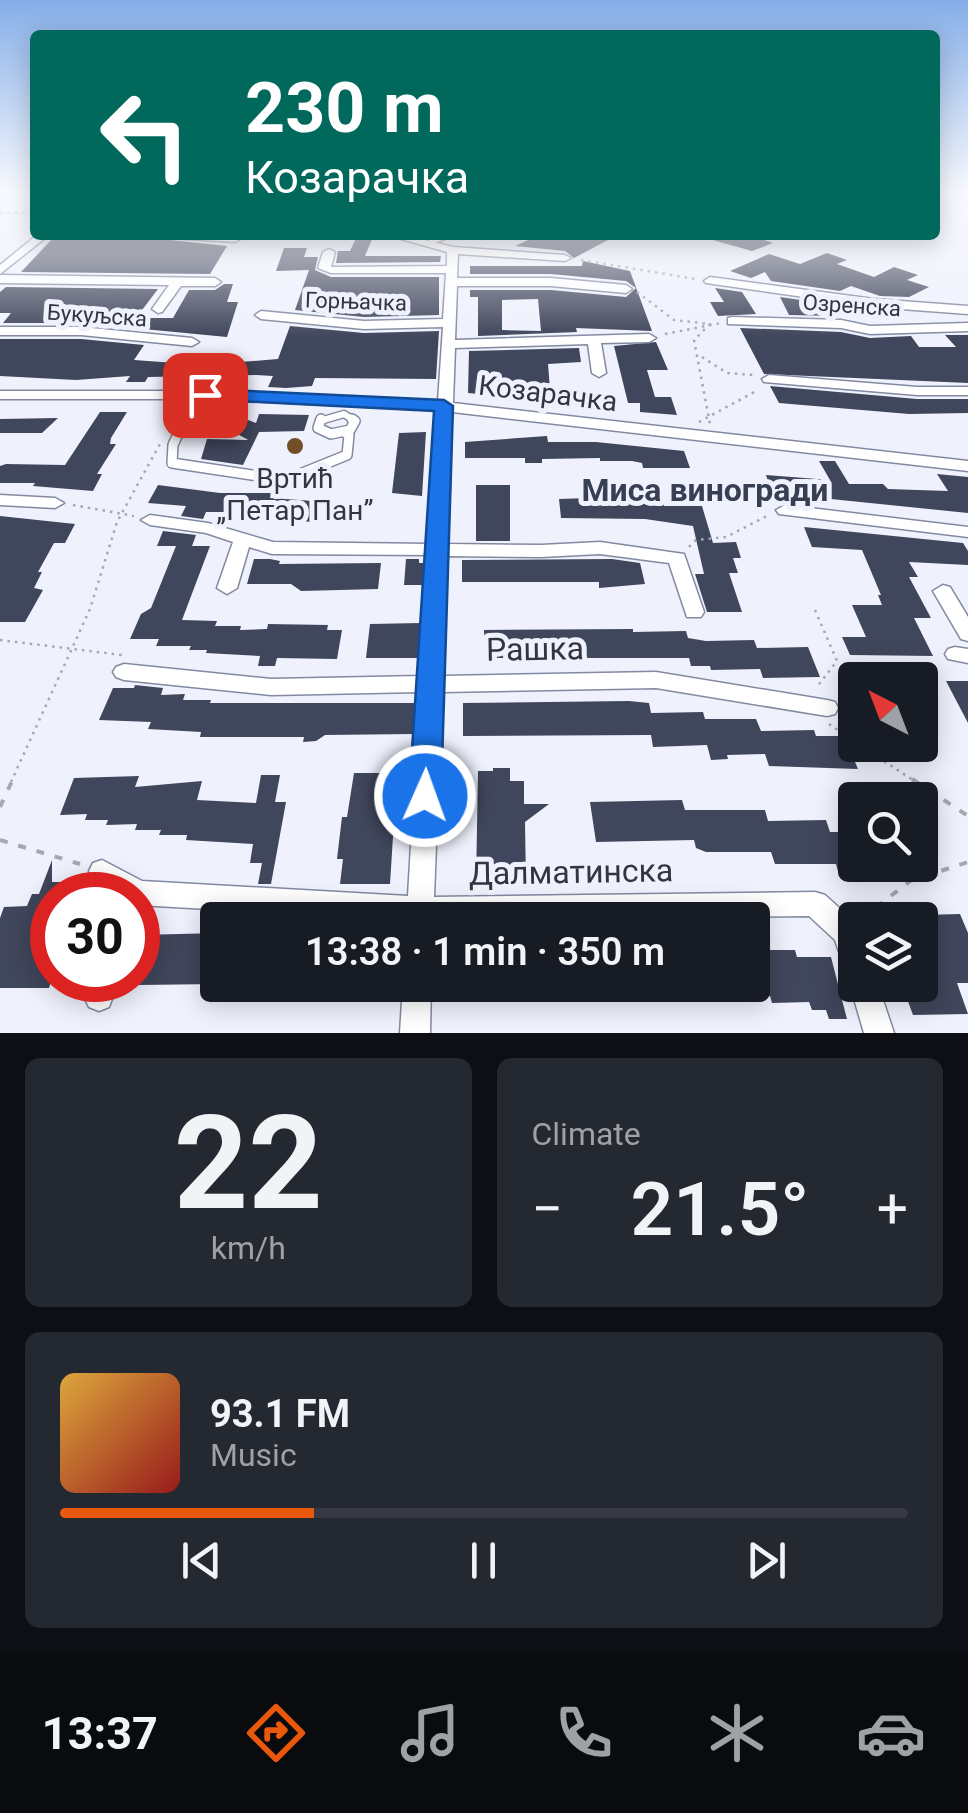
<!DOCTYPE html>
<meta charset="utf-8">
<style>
body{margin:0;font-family:Roboto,sans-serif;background:#242831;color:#f1f3f6;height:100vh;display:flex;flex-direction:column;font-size:38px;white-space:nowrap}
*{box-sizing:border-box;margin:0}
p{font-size:32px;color:#9ea1a6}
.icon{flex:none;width:55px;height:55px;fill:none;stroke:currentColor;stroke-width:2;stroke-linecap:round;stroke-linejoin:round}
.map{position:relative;height:1033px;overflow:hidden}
.panel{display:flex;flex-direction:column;gap:25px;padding:25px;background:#0d0f14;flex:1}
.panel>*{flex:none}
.top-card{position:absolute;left:30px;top:30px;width:910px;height:210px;border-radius:10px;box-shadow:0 5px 25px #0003;background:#00695c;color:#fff;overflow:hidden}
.needle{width:65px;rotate:318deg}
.buttons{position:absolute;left:838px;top:662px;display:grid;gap:20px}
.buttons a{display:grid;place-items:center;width:100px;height:100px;border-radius:10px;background:#171b24;box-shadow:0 5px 25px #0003;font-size:50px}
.speed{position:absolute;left:30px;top:872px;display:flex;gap:20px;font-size:50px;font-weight:700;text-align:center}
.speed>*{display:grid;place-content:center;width:130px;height:130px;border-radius:50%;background:#171b24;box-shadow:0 5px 25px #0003;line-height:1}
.speed .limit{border:15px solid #d22;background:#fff;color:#111}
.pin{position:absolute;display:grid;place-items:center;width:85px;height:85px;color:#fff;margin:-42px;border-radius:20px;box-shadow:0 5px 15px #0006}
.me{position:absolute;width:110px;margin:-55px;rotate:2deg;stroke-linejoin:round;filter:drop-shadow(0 0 8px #0008)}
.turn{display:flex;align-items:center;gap:35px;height:210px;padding:0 50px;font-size:45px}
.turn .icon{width:130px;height:130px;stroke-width:2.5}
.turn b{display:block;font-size:70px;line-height:85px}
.big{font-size:75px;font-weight:600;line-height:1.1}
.panel .card{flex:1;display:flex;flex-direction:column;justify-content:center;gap:15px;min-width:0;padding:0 35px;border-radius:15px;background:#242831}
.panel .dial{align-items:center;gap:0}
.dial b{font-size:130px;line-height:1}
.song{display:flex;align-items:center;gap:30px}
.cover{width:120px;height:120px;border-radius:15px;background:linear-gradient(135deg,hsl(40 70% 55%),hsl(0 70% 35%))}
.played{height:10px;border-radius:5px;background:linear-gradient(90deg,#ea580c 30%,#363941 30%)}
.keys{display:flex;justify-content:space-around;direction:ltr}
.heat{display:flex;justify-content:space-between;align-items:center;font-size:55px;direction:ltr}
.panel .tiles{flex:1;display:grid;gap:25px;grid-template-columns:1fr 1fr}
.card:last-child{grid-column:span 2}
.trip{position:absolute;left:200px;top:902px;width:570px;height:100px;border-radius:10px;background:#171b24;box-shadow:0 5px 25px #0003;font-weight:600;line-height:100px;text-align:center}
.dock{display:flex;height:160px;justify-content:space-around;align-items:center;background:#090b0e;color:#9ea1a6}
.dock .icon{width:70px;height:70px}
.dock .current{color:#ea580c}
.dock b{font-size:45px;color:#f1f3f6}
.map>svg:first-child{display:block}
</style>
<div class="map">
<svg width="968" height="1033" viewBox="0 0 968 1033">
<rect width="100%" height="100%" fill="#eff2fd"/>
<g fill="#40465b" fill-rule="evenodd">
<path d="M 539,235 L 586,235 L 608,240 L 574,258 L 565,251 L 515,246 Z"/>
<path d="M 710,235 L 749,235 L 773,243 L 752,251 L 709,239 Z"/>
<path d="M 357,236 L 373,237 L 365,256 L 441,256 L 440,262 L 336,263 L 338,251 L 350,251 Z"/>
<path d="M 53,238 L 151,238 L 227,246 L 210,274 L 21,272 Z"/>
<path d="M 284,248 L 307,248 L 304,257 L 318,257 L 315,270 L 331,277 L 439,277 L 439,315 L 364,317 L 295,310 L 309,270 L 276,271 Z"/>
<path d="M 827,253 L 847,260 L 837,264 L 874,277 L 894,267 L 918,275 L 907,280 L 929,287 L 909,297 L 880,296 L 851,286 L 840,291 L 771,281 L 765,272 L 751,278 L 730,271 L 769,254 L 800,264 Z"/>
<path d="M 583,261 L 630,271 L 652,331 L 576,328 L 577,332 L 478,336 L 478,297 L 470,297 L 470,290 L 551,290 L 626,297 L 636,288 L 626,281 L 551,274 L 470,274 L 470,266 L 582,266 ZM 538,299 L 541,331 L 502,330 L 502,300 Z"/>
<path d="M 224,284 L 233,284 L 227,302 L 238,302 L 227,337 L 81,323 L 3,323 L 11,313 L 0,313 L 0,292 L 6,287 L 158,289 L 136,318 L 173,318 L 189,290 L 215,290 Z"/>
<path d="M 715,288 L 742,292 L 756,314 L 718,316 L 710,302 L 724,302 Z"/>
<path d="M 780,297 L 829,304 L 837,316 L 789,315 Z"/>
<path d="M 290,326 L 364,333 L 439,331 L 436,379 L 315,378 L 312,386 L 286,388 L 268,387 L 273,376 L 256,375 L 148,377 L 145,382 L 126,382 L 130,376 L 76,380 L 0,376 L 0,339 L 81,339 L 144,345 L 134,360 L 203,365 L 278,359 Z"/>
<path d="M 740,328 L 841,332 L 870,338 L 911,336 L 919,347 L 956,347 L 945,335 L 968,335 L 968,383 L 764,374 Z"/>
<path d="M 656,342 L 668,370 L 647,370 L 655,397 L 671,397 L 677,415 L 640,412 L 640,403 L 628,403 L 614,346 Z"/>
<path d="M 579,348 L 581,362 L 548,364 L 550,389 L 569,389 L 571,402 L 468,393 L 469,351 Z"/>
<path d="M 770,386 L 917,399 L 968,399 L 968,413 L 909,414 L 779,403 Z"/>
<path d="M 100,412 L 127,412 L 111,438 L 110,444 L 116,444 L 97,474 L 102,474 L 93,491 L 33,486 L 35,483 L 0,483 L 0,466 L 6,464 L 65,465 Z"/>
<path d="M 232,414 L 256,423 L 259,414 L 309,415 L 304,431 L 259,432 L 243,465 L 201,459 L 207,439 L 248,440 L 215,421 Z"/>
<path d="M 58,418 L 42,433 L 0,433 L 0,419 Z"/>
<path d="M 426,432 L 422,496 L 392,493 L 399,433 Z"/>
<path d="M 547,436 L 548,442 L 596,442 L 684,451 L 690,468 L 643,468 L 642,463 L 632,461 L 600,461 L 600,458 L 542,459 L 542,463 L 525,463 L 525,458 L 465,458 L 465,442 Z"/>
<path d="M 819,461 L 835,461 L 849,484 L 883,484 L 888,489 L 948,491 L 937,474 L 968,477 L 968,513 L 772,493 L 766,475 L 830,480 Z"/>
<path d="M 158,485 L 220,493 L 271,493 L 270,498 L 343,503 L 339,521 L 285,522 L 235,515 L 236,512 L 206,512 L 203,519 L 181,516 L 186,506 L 148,503 Z"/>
<rect x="476" y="485" width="34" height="56"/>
<path d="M 618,497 L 663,502 L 664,506 L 702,506 L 713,543 L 736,542 L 741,558 L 733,558 L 738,573 L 729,573 L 742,612 L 707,612 L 695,574 L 704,574 L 693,526 L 645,519 L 561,518 L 559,499 Z"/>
<path d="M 0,516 L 75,524 L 65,543 L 54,543 L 38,572 L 42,572 L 34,588 L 43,590 L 25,622 L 0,622 Z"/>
<path d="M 804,527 L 963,543 L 968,551 L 968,565 L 909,562 L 918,577 L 909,577 L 931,618 L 914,618 L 933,656 L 850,655 L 842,637 L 866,637 L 852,605 L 882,605 L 878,595 L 881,595 L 862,550 L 812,547 Z"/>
<path d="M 163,531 L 196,535 L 192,546 L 210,546 L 182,620 L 217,621 L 215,626 L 241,626 L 240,630 L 267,629 L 268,624 L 328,625 L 327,630 L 342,630 L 337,659 L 277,658 L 275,666 L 258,666 L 260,656 L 206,653 L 207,650 L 189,650 L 191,646 L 156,646 L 159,639 L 130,639 L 141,614 L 151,608 L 176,546 L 157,546 Z"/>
<path d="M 254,559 L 270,559 L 280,561 L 279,564 L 381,563 L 378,589 L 301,591 L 291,584 L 247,584 Z"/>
<path d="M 406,559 L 419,559 L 419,563 L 425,563 L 423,585 L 404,585 Z"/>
<path d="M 612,559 L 640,563 L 645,584 L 599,588 L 599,582 L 462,582 L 462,560 Z"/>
<path d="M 421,623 L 418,658 L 366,658 L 370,624 Z"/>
<path d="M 633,629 L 633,632 L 686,631 L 688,638 L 706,641 L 754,640 L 757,648 L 808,647 L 820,677 L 763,678 L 760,669 L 711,670 L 710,666 L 691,666 L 689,658 L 485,658 L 484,630 Z"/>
<path d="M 946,681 L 968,681 L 968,723 Z"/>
<path d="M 135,685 L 163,688 L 161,695 L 185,694 L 183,700 L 211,700 L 210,703 L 416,703 L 414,734 L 325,735 L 316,741 L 303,742 L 304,737 L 200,737 L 201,732 L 148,729 L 151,722 L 99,720 L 113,688 L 134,688 Z"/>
<path d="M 629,701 L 649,703 L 651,713 L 703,712 L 705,719 L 756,719 L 761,731 L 814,730 L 816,736 L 844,736 L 858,769 L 769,766 L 765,754 L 727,755 L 728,759 L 711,760 L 707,745 L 653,747 L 651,735 L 463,736 L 463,703 Z"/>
<path d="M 493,768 L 510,768 L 510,781 L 524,781 L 524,804 L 549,804 L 525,822 L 526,884 L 476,883 L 478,771 L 493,771 Z"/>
<path d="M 354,773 L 397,773 L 390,884 L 340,884 L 343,859 L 337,859 L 342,817 L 347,817 Z"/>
<path d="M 261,775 L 280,775 L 275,802 L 286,802 L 271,884 L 258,884 L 262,863 L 250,863 L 253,844 L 186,840 L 187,835 L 159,835 L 161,830 L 135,830 L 137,824 L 106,825 L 108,820 L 85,820 L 87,814 L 60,815 L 74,778 L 139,776 L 135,787 L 202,781 L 197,800 L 256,803 Z"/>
<path d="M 682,800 L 685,810 L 765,810 L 768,821 L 826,820 L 830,832 L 852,832 L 855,875 L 839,875 L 836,864 L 775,864 L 771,852 L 706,852 L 696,848 L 694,840 L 596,842 L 590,802 Z"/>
<path d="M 52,860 L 52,882 L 87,882 L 82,895 L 52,895 L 52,978 L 49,988 L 0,988 L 0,918 L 4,907 L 27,906 L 32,894 L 39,894 Z"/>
<path d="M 859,865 L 897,865 L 903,880 L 864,880 Z"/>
<path d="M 960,914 L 968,933 L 968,983 L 957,983 L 968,1014 L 913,1015 L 902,985 L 929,984 L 920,964 L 920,915 Z"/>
<path d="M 218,933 L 218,984 L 138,985 L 140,935 Z"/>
<path d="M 752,950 L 795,950 L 797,957 L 831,957 L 847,1019 L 829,1019 L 826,1010 L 812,1010 L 809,1002 L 772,1003 L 770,996 L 752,996 Z"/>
</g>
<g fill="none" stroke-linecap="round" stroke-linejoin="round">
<g stroke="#8289a1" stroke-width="8">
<path id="lane-far2" d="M 431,242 L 448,235"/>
</g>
<g stroke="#8289a1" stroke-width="9">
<g id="lane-far1">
<path d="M 183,421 L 205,395"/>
<path d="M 320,421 L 344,414 L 355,421"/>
</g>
</g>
<g stroke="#8289a1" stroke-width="12">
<g id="lane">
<path d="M 185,419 L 173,445 L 172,463 L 285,480 L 347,455 L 349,435 L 344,432"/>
<path d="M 321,419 L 318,428 L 331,434 L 350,430 L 355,421 L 352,419"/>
</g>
</g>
<g stroke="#8289a1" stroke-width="3">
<g id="street">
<path d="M 8,192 L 35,192 L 35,197 Z"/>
<path d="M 968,193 L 968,201 L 963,198 Z"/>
<path d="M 37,235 L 49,235 L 0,274 L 0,265 Z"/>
<path d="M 164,235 L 222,235 L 240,239 L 235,242 L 169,238 Z"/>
<path d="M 387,235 L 405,235 L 453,247 L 565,255 L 571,258 L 565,261 L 458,254 L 457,278 L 551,278 L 626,285 L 632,289 L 626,293 L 551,286 L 457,286 L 455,340 L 649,334 L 656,338 L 649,342 L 601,343 L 606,373 L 599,377 L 592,373 L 588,344 L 455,348 L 453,403 L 968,461 L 968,471 L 452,412 L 448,544 L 541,545 L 600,542 L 684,554 L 704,612 L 701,617 L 687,617 L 669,563 L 600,554 L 541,557 L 447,556 L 443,676 L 656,672 L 827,700 L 835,702 L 838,708 L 835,714 L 827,716 L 656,688 L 442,692 L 434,897 L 815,892 L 825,895 L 855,922 L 855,972 L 845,969 L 835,940 L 809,916 L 398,920 L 138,905 L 138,895 C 119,895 98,890 89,871 L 93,863 L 102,860 L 142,881 L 408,896 L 420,692 L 271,695 L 124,680 L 116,677 L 113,672 L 116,667 L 124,664 L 271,679 L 421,676 L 429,555 L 272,554 L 249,547 L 237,588 L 227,594 L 217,588 L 233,542 L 206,533 L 150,525 L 141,520 L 150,515 L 208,523 L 273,542 L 429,544 L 438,410 L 205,399 L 0,399 L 0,391 L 205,391 L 438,401 L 443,327 L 364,329 L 261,319 L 255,315 L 261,311 L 364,321 L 443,319 L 446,273 L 331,273 L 318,268 L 323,252 L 329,249 L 335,252 L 331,267 L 447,266 L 447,252 Z"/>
<path d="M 0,275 L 215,278 L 221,282 L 215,286 L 181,286 L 162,312 L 158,313 L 152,309 L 169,285 L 0,283 Z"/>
<path d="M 710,277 L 874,299 L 968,306 L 968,314 L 874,307 L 706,283 L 704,281 Z"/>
<path d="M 732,317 L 841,320 L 870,326 L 968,323 L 968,331 L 870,334 L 841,328 L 728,324 L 728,318 Z"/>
<path d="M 0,327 L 81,327 L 192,338 L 199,342 L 192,346 L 81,335 L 0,335 Z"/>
<path d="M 769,375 L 917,387 L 968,387 L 968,395 L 917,395 L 764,382 L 762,379 Z"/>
<path d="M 0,495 L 55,498 L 64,503 L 55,508 L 0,505 Z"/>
<path d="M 785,505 L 968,527 L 968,537 L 779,514 L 776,510 Z"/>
<path d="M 943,585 L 950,587 L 968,617 L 968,641 L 961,639 L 933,591 Z"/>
<path d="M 955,647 L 968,649 L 968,663 L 948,659 L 945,654 L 948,649 Z"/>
<path d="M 854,975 L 855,985 L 878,985 L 894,1033 L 864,1033 L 850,985 Z"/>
<path d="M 91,980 L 119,980 L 109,1007 L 99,1011 L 89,1007 L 84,997 Z"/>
<path d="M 403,985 L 431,985 L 430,1033 L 400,1033 Z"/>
</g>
</g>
<g stroke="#a5a8b2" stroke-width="2.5" stroke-dasharray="2.5 5" stroke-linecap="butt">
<path d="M 0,213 L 35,213"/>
<path d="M 581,260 L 696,279"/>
<path d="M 637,292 L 674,320 L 710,324 L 694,340 L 710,424"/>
<path d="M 665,334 L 721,323"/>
<path d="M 702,357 L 727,373 L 754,375"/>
<path d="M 699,422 L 758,390"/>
<path d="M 73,505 L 134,516"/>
<path d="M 689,547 L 696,540 L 726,537 L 767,516"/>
<path d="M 815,610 L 837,661 L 816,688"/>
<path d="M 0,640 L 122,655"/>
<path d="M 829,724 L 855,742"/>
<path d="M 859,745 L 916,782"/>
<path d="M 11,782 L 90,609 L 117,522 L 160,444"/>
</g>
<g stroke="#a5a8b2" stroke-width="4" stroke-dasharray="8 11" stroke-linecap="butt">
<path d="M 912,779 L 968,816"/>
<path d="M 0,807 L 13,779"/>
<path d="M 0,840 L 80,864"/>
<path d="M 861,919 L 910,881 L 968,862"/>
</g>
<use href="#lane-far2" stroke="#fff" stroke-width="5"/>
<use href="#lane-far1" stroke="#fff" stroke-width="6"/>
<use href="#lane" stroke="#fff" stroke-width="9"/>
<use href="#street" fill="#fff" fill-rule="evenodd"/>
</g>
<linearGradient id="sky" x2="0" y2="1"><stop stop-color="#85aee8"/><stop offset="0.57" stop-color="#f8f9fe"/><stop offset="1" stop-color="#f8f9fe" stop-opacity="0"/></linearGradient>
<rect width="968" height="337" fill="url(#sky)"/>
<path fill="#1a73e8" stroke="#114b97" stroke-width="2.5" d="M 205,389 L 444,400 L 453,406 L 441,796 L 436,805 L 425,809 L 414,805 L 409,796 L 434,411 L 199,399 L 196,395 Z"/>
<circle fill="#724f28" stroke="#eff2fd" stroke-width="4" cx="295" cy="446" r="10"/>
<g text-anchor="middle" stroke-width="10" stroke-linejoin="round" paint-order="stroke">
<g font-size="22" fill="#333640" stroke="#eff2fd">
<text transform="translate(356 301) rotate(2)" y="8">Горњачка</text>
<text transform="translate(852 305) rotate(4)" y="8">Озренска</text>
<text transform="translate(97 315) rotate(4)" y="8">Букуљска</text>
</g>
<g font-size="28" fill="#333640" stroke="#eff2fd">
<text transform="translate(548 393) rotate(7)" y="10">Козарачка</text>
</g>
<g font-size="28" fill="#333640" stroke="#eff2fd">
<text x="295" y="488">Вртић<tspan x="295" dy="32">„Петар Пан”</tspan></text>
</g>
<g font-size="32" font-weight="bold" fill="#393f53" stroke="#eff2fd">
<text x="705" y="501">Миса виногради</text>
</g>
<g font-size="32" fill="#333640" stroke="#eff2fd">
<text transform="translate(535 649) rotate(-1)" y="11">Рашка</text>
<text transform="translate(571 872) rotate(-1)" y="11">Далматинска</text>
</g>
</g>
</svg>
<div class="buttons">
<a><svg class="needle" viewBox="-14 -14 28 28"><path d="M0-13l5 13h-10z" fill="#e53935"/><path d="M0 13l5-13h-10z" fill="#9ea1a6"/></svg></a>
<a><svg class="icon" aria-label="search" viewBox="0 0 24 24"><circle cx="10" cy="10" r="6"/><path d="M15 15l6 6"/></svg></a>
<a><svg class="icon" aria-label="layers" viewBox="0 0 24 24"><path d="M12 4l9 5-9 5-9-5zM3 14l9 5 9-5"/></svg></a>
</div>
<div class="speed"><div class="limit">30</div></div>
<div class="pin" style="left:205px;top:395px;background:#d93025"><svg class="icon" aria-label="arrive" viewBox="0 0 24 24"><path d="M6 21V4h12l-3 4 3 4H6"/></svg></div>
<svg class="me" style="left:425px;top:796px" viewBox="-20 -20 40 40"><circle r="17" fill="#1a73e8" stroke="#fff" stroke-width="3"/><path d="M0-11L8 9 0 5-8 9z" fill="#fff"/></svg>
<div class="trip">13:38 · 1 min · 350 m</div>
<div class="top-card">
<div class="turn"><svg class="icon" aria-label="left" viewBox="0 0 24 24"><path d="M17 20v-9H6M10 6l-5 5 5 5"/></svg><div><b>230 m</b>Козарачка</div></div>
</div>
</div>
<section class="panel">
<div class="tiles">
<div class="card dial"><b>22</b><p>km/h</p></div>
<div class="card"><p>Climate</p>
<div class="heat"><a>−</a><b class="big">21.5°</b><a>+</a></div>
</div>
<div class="card">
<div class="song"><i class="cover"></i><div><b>93.1 FM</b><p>Music</p></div></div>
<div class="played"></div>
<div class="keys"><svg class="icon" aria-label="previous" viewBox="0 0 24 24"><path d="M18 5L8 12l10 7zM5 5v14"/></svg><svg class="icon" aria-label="pause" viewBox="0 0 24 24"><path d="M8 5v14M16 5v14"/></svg><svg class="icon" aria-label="next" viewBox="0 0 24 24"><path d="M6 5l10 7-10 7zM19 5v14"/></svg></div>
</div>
</div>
</section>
<nav class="dock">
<b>13:37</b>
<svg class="icon current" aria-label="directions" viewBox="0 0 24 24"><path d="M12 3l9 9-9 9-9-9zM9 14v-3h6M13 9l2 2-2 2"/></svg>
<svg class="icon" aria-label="music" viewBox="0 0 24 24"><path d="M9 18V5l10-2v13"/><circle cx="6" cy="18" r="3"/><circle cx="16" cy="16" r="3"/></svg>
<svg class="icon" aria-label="phone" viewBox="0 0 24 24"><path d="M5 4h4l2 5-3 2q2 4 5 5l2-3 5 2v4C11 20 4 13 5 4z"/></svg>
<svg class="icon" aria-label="climate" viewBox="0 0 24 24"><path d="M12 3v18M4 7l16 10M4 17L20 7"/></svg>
<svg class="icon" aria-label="car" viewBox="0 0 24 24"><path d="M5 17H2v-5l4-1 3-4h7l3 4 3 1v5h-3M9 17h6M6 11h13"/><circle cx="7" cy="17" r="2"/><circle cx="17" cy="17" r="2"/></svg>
</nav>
